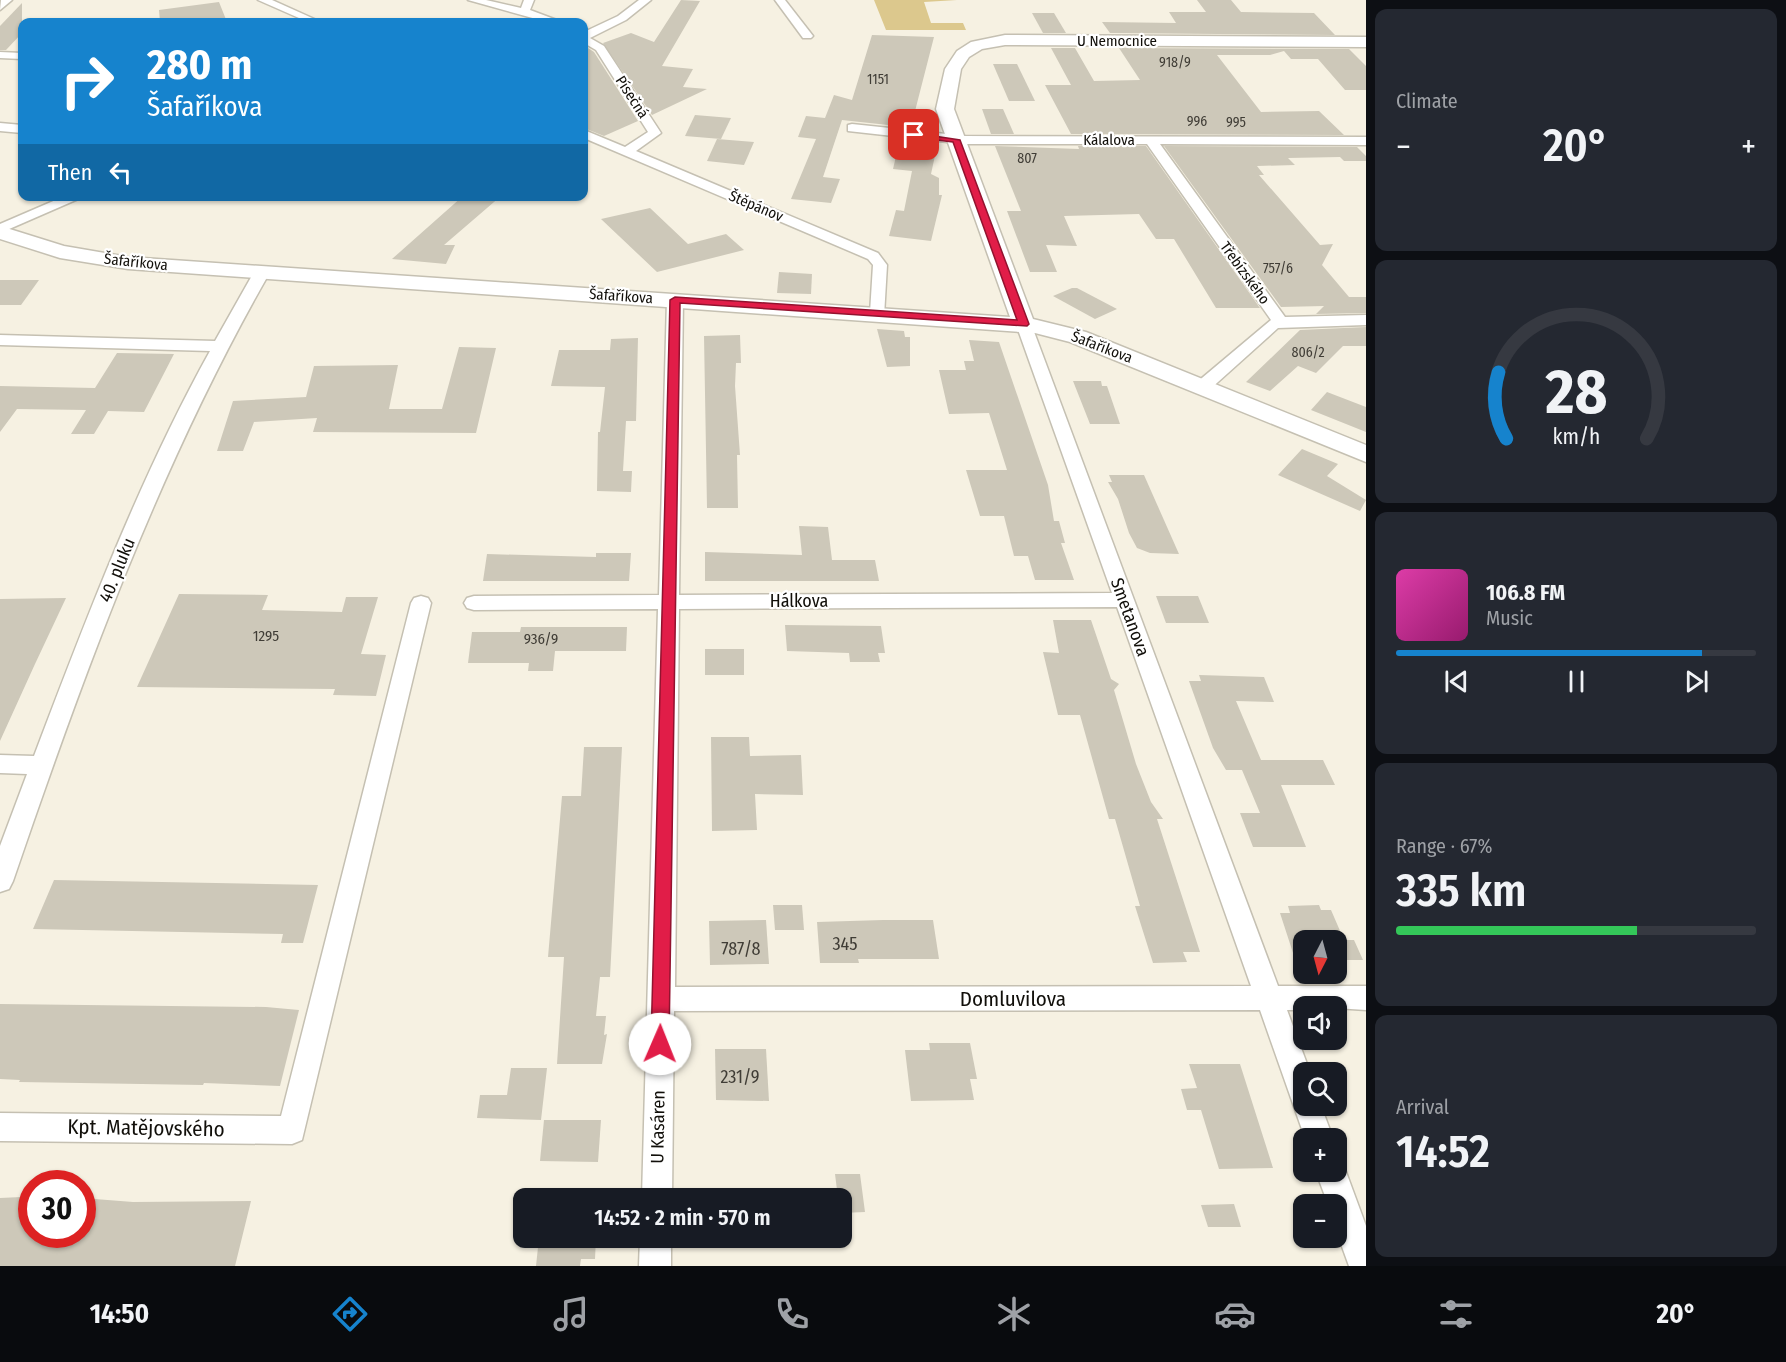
<!DOCTYPE html>
<meta charset="utf-8">
<style>
body{margin:0;font-family:"Fira Sans Condensed",sans-serif;background:#242831;color:#f1f3f6;height:100vh;display:flex;flex-direction:column;font-size:22px;white-space:nowrap}
*{box-sizing:border-box;margin:0}
p{font-size:20px;color:#9ea1a6}
.icon{flex:none;width:33px;height:33px;fill:none;stroke:currentColor;stroke-width:2;stroke-linecap:round;stroke-linejoin:round}
.map{position:relative;flex:1;overflow:hidden}
.panel{display:flex;flex-direction:column;gap:9px;padding:9px;background:#0d0f14;width:420px}
.panel>*{flex:none}
.banner{position:absolute;left:18px;top:18px;width:570px;height:183px;border-radius:12px;box-shadow:0 2px 4px #0004;background:#1683cd;color:#fff;overflow:hidden}
.needle{width:39px;rotate:186deg}
.fabs{position:absolute;left:1293px;top:930px;display:grid;gap:12px}
.fabs a{display:grid;place-items:center;width:54px;height:54px;border-radius:12px;background:#171b24;box-shadow:0 2px 4px #0004;font-size:30px}
.speed{position:absolute;left:18px;top:1170px;display:flex;gap:12px;font-size:30px;font-weight:700;text-align:center}
.speed>*{display:grid;place-content:center;width:78px;height:78px;border-radius:50%;background:#171b24;box-shadow:0 2px 4px #0004;line-height:1}
.speed .limit{border:9px solid #d22;background:#fff;color:#111}
.pin{position:absolute;display:grid;place-items:center;width:51px;height:51px;color:#fff;margin:-26px;border-radius:12px;box-shadow:0 3px 9px #0006}
.me{position:absolute;width:66px;margin:-33px;rotate:1deg;stroke-linejoin:round;filter:drop-shadow(0 0 4px #0008)}
.turn{display:flex;align-items:center;gap:21px;height:126px;padding:0 30px;font-size:27px}
.turn .icon{width:78px;height:78px;stroke-width:2.5}
.turn b{display:block;font-size:42px;line-height:51px}
.then{display:flex;align-items:center;height:57px;padding:0 30px;background:#0003;gap:12px;font-size:22px}
.big{font-size:45px;font-weight:600;line-height:1.1}
.panel .widget{flex:1;display:flex;flex-direction:column;justify-content:center;gap:9px;min-width:0;padding:0 21px;border-radius:12px;background:#242831}
.panel .dial{align-items:center;gap:0}
.dial svg{height:156px;overflow:visible;fill:none;stroke:#363941;stroke-width:7;stroke-linecap:round;text-anchor:middle}
.dial text{fill:#f1f3f6;stroke:none}
.song{display:flex;align-items:center;gap:18px}
.cover{width:72px;height:72px;border-radius:9px;background:linear-gradient(135deg,hsl(320 70% 55%),hsl(320 70% 35%))}
.played{height:6px;border-radius:3px;background:linear-gradient(90deg,#1683cd 85%,#363941 85%)}
.keys{display:flex;justify-content:space-around;direction:ltr}
.heat{display:flex;justify-content:space-between;align-items:center;font-size:33px;direction:ltr}
.charge{height:9px;border-radius:4px;background:linear-gradient(90deg,#34c759 67%,#363941 0)}
.trip{position:absolute;left:513px;top:1188px;width:339px;height:60px;border-radius:12px;background:#171b24;box-shadow:0 2px 4px #0004;font-weight:600;line-height:60px;text-align:center}
.tab-bar{display:flex;height:96px;justify-content:space-around;align-items:center;background:#090b0e;color:#9ea1a6}
.tab-bar .icon{width:42px;height:42px}
.tab-bar .current{color:#1683cd}
.tab-bar b{font-size:27px;color:#f1f3f6}
main{display:flex;flex:1;min-height:0}
.map>svg:first-child{display:block}
</style>
<main>
<div class="map">
<svg width="1366" height="1266" viewBox="0 0 1366 1266">
<rect width="100%" height="100%" fill="#f6f1e2"/>
<path fill="#dcc88d" d="M 874,0 L 957,0 L 924,2 L 931,23 L 963,23 L 966,30 L 886,30 Z"/>
<g fill="#cdc8b9">
<path d="M 681,0 L 700,1 L 662,66 L 693,69 L 683,87 L 707,89 L 652,115 L 603,43 L 631,33 L 654,42 Z"/>
<path d="M 1197,0 L 1231,0 L 1241,12 L 1314,13 L 1335,35 L 1110,33 L 1102,22 L 1176,23 L 1169,12 L 1206,12 Z"/>
<path d="M 219,2 L 227,22 L 160,22 L 159,10 Z"/>
<path d="M 22,3 L 22,33 L 6,50 L 0,50 L 0,26 Z"/>
<path d="M 1032,13 L 1054,13 L 1066,33 L 1043,33 Z"/>
<path d="M 872,35 L 934,37 L 914,115 L 928,116 L 925,129 L 842,120 L 823,177 L 840,179 L 831,203 L 791,199 L 816,139 L 798,137 L 806,116 L 825,118 L 834,95 L 852,100 Z"/>
<path d="M 588,48 L 594,52 L 638,121 L 604,136 L 584,128 L 584,50 Z"/>
<path d="M 1051,48 L 1075,48 L 1094,81 L 1140,80 L 1119,48 L 1349,49 L 1366,66 L 1366,90 L 1345,90 L 1318,59 L 1291,59 L 1284,51 L 1270,55 L 1217,55 L 1261,112 L 1319,111 L 1344,135 L 1071,134 L 1045,85 L 1071,85 Z"/>
<path d="M 993,64 L 1017,64 L 1035,101 L 1009,101 Z"/>
<path d="M 982,109 L 1003,109 L 1014,134 L 991,134 Z"/>
<path d="M 695,115 L 731,118 L 721,139 L 685,136 Z"/>
<path d="M 717,139 L 754,142 L 744,165 L 707,161 Z"/>
<path d="M 900,139 L 922,141 L 920,150 L 936,151 L 931,174 L 939,178 L 939,195 L 942,195 L 931,241 L 889,236 L 896,210 L 904,211 L 912,171 L 893,169 Z"/>
<path d="M 995,146 L 1079,149 L 1078,146 L 1146,146 L 1260,308 L 1216,308 L 1174,239 L 1156,239 L 1139,214 L 1064,216 L 1077,246 L 1046,245 L 1057,272 L 1030,272 L 1007,211 L 1021,211 Z"/>
<path d="M 1164,146 L 1357,147 L 1366,156 L 1366,161 L 1344,161 L 1340,157 L 1288,158 L 1295,165 L 1257,166 L 1264,175 L 1259,175 L 1320,245 L 1333,244 L 1322,265 L 1349,297 L 1366,297 L 1366,313 L 1316,314 L 1324,306 L 1281,307 Z"/>
<path d="M 463,196 L 501,196 L 444,245 L 455,245 L 446,264 L 392,259 Z"/>
<path d="M 650,208 L 688,244 L 726,234 L 744,250 L 657,272 L 601,219 Z"/>
<path d="M 779,272 L 812,274 L 811,294 L 777,293 Z"/>
<path d="M 0,280 L 39,280 L 21,305 L 0,305 Z"/>
<path d="M 1072,288 L 1077,288 L 1117,309 L 1095,319 L 1053,296 Z"/>
<path d="M 1366,327 L 1366,346 L 1343,346 L 1316,373 L 1298,366 L 1270,391 L 1246,382 L 1300,330 Z"/>
<path d="M 877,329 L 904,331 L 905,337 L 910,337 L 910,366 L 887,367 Z"/>
<path d="M 740,335 L 741,363 L 736,363 L 735,386 L 740,455 L 737,455 L 738,508 L 707,508 L 704,336 Z"/>
<path d="M 638,338 L 636,421 L 626,421 L 623,471 L 632,471 L 631,492 L 597,491 L 598,432 L 600,432 L 605,387 L 551,386 L 559,350 L 610,350 L 611,339 Z"/>
<path d="M 969,340 L 999,342 L 1048,485 L 1054,521 L 1059,521 L 1065,543 L 1061,543 L 1074,580 L 1035,580 L 1028,556 L 1014,556 L 1004,516 L 980,516 L 966,470 L 1007,470 L 989,413 L 949,414 L 939,370 L 966,370 L 964,361 L 974,361 Z"/>
<path d="M 459,347 L 496,348 L 476,433 L 313,432 L 317,418 L 254,422 L 243,451 L 217,451 L 233,401 L 306,397 L 314,366 L 398,365 L 389,409 L 442,409 Z"/>
<path d="M 117,353 L 174,354 L 144,412 L 108,411 L 94,434 L 71,434 L 86,410 L 17,409 L 0,432 L 0,386 L 95,388 Z"/>
<path d="M 1073,381 L 1101,381 L 1102,386 L 1107,386 L 1120,424 L 1090,424 Z"/>
<path d="M 1327,392 L 1366,407 L 1366,432 L 1311,410 Z"/>
<path d="M 1302,449 L 1338,464 L 1327,476 L 1366,500 L 1360,511 L 1278,475 Z"/>
<path d="M 1109,475 L 1144,475 L 1179,554 L 1150,553 L 1137,548 L 1129,533 L 1118,499 L 1108,482 L 1112,482 Z"/>
<path d="M 799,526 L 828,527 L 832,560 L 875,560 L 879,581 L 705,581 L 705,552 L 802,555 Z"/>
<path d="M 596,553 L 631,553 L 629,581 L 483,581 L 487,554 L 596,557 Z"/>
<path d="M 179,594 L 268,595 L 262,610 L 342,612 L 346,597 L 378,597 L 361,654 L 386,655 L 376,696 L 333,695 L 335,689 L 137,687 Z"/>
<path d="M 1156,596 L 1198,596 L 1209,623 L 1166,623 Z"/>
<path d="M 66,598 L 35,664 L 0,741 L 0,599 Z"/>
<path d="M 1053,620 L 1091,620 L 1111,679 L 1119,684 L 1114,690 L 1136,764 L 1151,802 L 1163,819 L 1157,819 L 1200,952 L 1183,952 L 1187,962 L 1153,963 L 1135,906 L 1140,906 L 1115,819 L 1109,819 L 1080,715 L 1058,715 L 1043,652 L 1059,653 Z"/>
<path d="M 785,625 L 881,626 L 885,653 L 878,653 L 880,662 L 850,662 L 849,653 L 787,651 Z"/>
<path d="M 521,627 L 627,627 L 626,651 L 555,651 L 553,671 L 528,671 L 529,663 L 468,663 L 472,632 L 520,632 Z"/>
<rect x="705" y="649" width="39" height="26"/>
<path d="M 1199,675 L 1264,677 L 1274,702 L 1236,701 L 1261,760 L 1323,760 L 1335,785 L 1281,785 L 1306,847 L 1253,847 L 1240,813 L 1260,813 L 1242,770 L 1226,770 L 1213,748 L 1189,681 L 1201,681 Z"/>
<path d="M 711,737 L 749,737 L 750,756 L 801,755 L 803,795 L 755,794 L 757,830 L 712,831 Z"/>
<path d="M 584,747 L 622,747 L 610,977 L 600,977 L 596,1016 L 606,1016 L 604,1035 L 607,1034 L 602,1064 L 557,1064 L 564,957 L 548,957 L 562,796 L 581,796 Z"/>
<path d="M 54,880 L 318,885 L 303,943 L 281,943 L 283,934 L 33,929 Z"/>
<path d="M 773,905 L 802,905 L 804,930 L 775,930 Z"/>
<path d="M 1319,905 L 1321,910 L 1331,910 L 1344,940 L 1354,940 L 1363,960 L 1336,960 L 1336,940 L 1304,940 L 1304,960 L 1294,956 L 1280,913 L 1290,913 L 1288,906 Z"/>
<path d="M 766,920 L 769,964 L 710,965 L 709,921 Z"/>
<path d="M 883,920 L 933,920 L 939,959 L 858,959 L 859,963 L 820,963 L 817,922 Z"/>
<path d="M 0,1004 L 266,1007 L 299,1010 L 280,1086 L 204,1083 L 203,1085 L 19,1082 L 20,1080 L 0,1079 Z"/>
<path d="M 929,1043 L 970,1043 L 977,1079 L 970,1079 L 974,1100 L 911,1101 L 905,1050 L 930,1050 Z"/>
<path d="M 715,1049 L 766,1049 L 769,1101 L 716,1100 Z"/>
<path d="M 1189,1064 L 1240,1064 L 1273,1168 L 1219,1169 L 1201,1110 L 1187,1110 L 1181,1089 L 1197,1088 Z"/>
<path d="M 511,1068 L 547,1068 L 541,1120 L 477,1118 L 480,1095 L 507,1095 Z"/>
<path d="M 544,1120 L 601,1120 L 598,1162 L 540,1161 Z"/>
<path d="M 835,1174 L 860,1174 L 865,1212 L 842,1213 L 842,1198 L 838,1198 Z"/>
<path d="M 21,1197 L 32,1198 L 32,1234 L 82,1234 L 82,1198 L 133,1202 L 251,1201 L 235,1266 L 0,1266 L 0,1198 Z"/>
<path d="M 1234,1204 L 1241,1227 L 1208,1227 L 1201,1205 Z"/>
<path d="M 539,1238 L 596,1238 L 595,1259 L 581,1259 L 580,1266 L 536,1266 Z"/>
</g>
<g fill="none" stroke-linecap="round" stroke-linejoin="round">
<g stroke="#c5c0b2" stroke-width="3">
<g id="street">
<path d="M 12,0 L 0,10 L 1,0 Z"/>
<path d="M 258,0 L 272,0 L 321,22 L 308,22 Z"/>
<path d="M 468,0 L 486,0 L 521,8 L 524,0 L 534,0 L 530,10 L 562,22 L 547,22 Z"/>
<path d="M 639,0 L 651,0 L 626,20 L 590,38 L 604,46 L 661,133 L 636,151 L 878,253 L 887,265 L 884,316 L 878,318 L 870,313 L 873,265 L 868,259 L 584,138 L 584,130 L 625,147 L 648,132 L 596,50 L 584,43 L 584,32 L 618,16 Z"/>
<path d="M 775,0 L 785,0 L 813,36 L 811,38 L 803,38 Z"/>
<path d="M 0,52 L 22,53 L 22,59 L 0,58 Z"/>
<path d="M 0,123 L 22,125 L 22,133 L 0,131 Z"/>
<path d="M 852,124 L 965,136 L 1366,137 L 1366,145 L 1160,144 L 1285,317 L 1366,315 L 1366,325 L 1278,328 L 1208,391 L 1196,391 L 1194,387 L 1196,383 L 1271,320 L 1147,144 L 965,144 L 848,131 L 848,125 Z"/>
<path d="M 65,196 L 85,196 L 0,233 L 0,224 Z"/>
<path d="M 262,267 L 270,272 C 160,464 84,673 13,881 L 9,889 L 0,892 L 0,846 L 27,774 L 0,773 L 0,755 L 34,756 C 86,619 139,479 210,351 L 0,345 L 0,335 L 215,341 L 254,272 Z"/>
<path d="M 675,295 L 683,300 L 679,595 L 1112,593 L 1016,324 L 1018,321 L 1030,321 L 1278,986 L 1366,986 L 1366,1010 L 1304,1006 L 1304,1010 L 1287,1010 L 1310,1072 L 1304,1072 L 1304,1106 L 1321,1106 L 1333,1138 L 1305,1138 L 1260,1010 L 674,1011 L 672,1198 L 642,1198 L 658,609 L 474,610 L 467,608 L 464,603 L 467,598 L 474,596 L 659,595 L 667,300 ZM 1117,607 L 1251,986 L 675,987 L 679,609 Z"/>
<path d="M 421,596 L 428,598 L 431,603 L 302,1140 L 292,1144 L 0,1141 L 0,1113 L 281,1116 L 411,603 L 414,598 Z"/>
<path d="M 1336,1159 L 1342,1161 L 1366,1226 L 1366,1266 L 1349,1266 L 1336,1230 L 1336,1204 L 1328,1204 L 1316,1172 L 1336,1172 Z"/>
<path d="M 640,1238 L 671,1238 L 671,1266 L 639,1266 Z"/>
</g>
</g>
<g stroke="#c5c0b2" stroke-width="3">
<path id="secondary" d="M 1005,35 L 1366,37 L 1366,47 L 1005,45 L 982,49 L 969,57 L 961,69 L 954,109 L 1033,319 L 1086,332 L 1366,445 L 1366,462 L 1070,342 L 1035,333 L 128,269 L 60,258 L 0,239 L 0,226 L 64,246 L 128,257 L 1010,317 L 936,109 L 945,69 L 957,51 L 971,42 Z"/>
</g>
<use href="#street" fill="#fff" fill-rule="evenodd"/>
<use href="#secondary" fill="#fff" fill-rule="evenodd"/>
</g>
<path fill="#e11d48" stroke="#92132f" stroke-width="1.5" d="M 914,133 L 960,140 L 1029,324 L 1027,326 L 680,303 L 669,1044 L 666,1050 L 660,1052 L 653,1050 L 651,1044 L 670,300 L 675,297 L 1017,320 L 953,142 L 911,137 Z"/>
<g text-anchor="middle" stroke-width="4.5" stroke-linejoin="round" paint-order="stroke">
<g font-size="14" fill="#403d36">
<text x="1175" y="67">918/9</text>
<text x="878" y="84">1151</text>
<text x="1197" y="126">996</text>
<text x="1236" y="127">995</text>
<text x="1027" y="163">807</text>
<text x="1278" y="273">757/6</text>
<text x="1308" y="357">806/2</text>
</g>
<g font-size="15" fill="#110f0a" stroke="#fff">
<text x="1117" y="46">U Nemocnice</text>
<text transform="translate(632 97) rotate(57)" y="5">Písečná</text>
<text x="1109" y="145">Kálalova</text>
<text transform="translate(756 206) rotate(23)" y="5">Štěpánov</text>
<text transform="translate(136 262) rotate(6)" y="5">Šafaříkova</text>
<text transform="translate(1245 273) rotate(54)" y="5">Třebízského</text>
<text transform="translate(621 296) rotate(4)" y="5">Šafaříkova</text>
<text transform="translate(1102 347) rotate(21)" y="5">Šafaříkova</text>
</g>
<g font-size="15" fill="#403d36">
<text x="266" y="641">1295</text>
<text x="541" y="644">936/9</text>
</g>
<g font-size="18" fill="#110f0a" stroke="#fff">
<text transform="translate(117 570) rotate(-68)" y="6">40. pluku</text>
<text x="799" y="607">Hálkova</text>
<text transform="translate(1130 617) rotate(70)" y="6">Smetanova</text>
<text transform="translate(658 1127) rotate(-89)" y="6">U Kasáren</text>
</g>
<g font-size="18" fill="#403d36">
<text x="845" y="950">345</text>
<text x="741" y="955">787/8</text>
<text x="740" y="1083">231/9</text>
</g>
<g font-size="21" fill="#110f0a" stroke="#fff">
<text x="1013" y="1006">Domluvilova</text>
<text transform="translate(146 1128) rotate(1)" y="7">Kpt. Matějovského</text>
</g>
</g>
</svg>
<div class="fabs">
<a><svg class="needle" viewBox="-14 -14 28 28"><path d="M0-13l5 13h-10z" fill="#e53935"/><path d="M0 13l5-13h-10z" fill="#9ea1a6"/></svg></a>
<a><svg class="icon" aria-label="sound" viewBox="0 0 24 24"><path d="M4 9h4l5-4v14l-5-4H4zM17 9q2 3 0 6"/></svg></a>
<a><svg class="icon" aria-label="search" viewBox="0 0 24 24"><circle cx="10" cy="10" r="6"/><path d="M15 15l6 6"/></svg></a>
<a>+</a>
<a>−</a>
</div>
<div class="speed"><div class="limit">30</div></div>
<div class="pin" style="left:914px;top:135px;background:#d93025"><svg class="icon" aria-label="arrive" viewBox="0 0 24 24"><path d="M6 21V4h12l-3 4 3 4H6"/></svg></div>
<svg class="me" style="left:660px;top:1044px" viewBox="-20 -20 40 40"><circle r="19" fill="#fff"/><path d="M0-13L10 11 0 6-10 11z" fill="#e11d48"/></svg>
<div class="trip">14:52 · 2 min · 570 m</div>
<div class="banner">
<div class="turn"><svg class="icon" aria-label="right" viewBox="0 0 24 24"><path d="M7 20v-9h11M14 6l5 5-5 5"/></svg><div><b>280 m</b>Šafaříkova</div></div>
<div class="then">Then<svg class="icon" aria-label="left" viewBox="0 0 24 24"><path d="M17 20v-9H6M10 6l-5 5 5 5"/></svg></div>
</div>
</div>
<section class="panel">
<div class="widget"><p>Climate</p>
<div class="heat"><a>−</a><b class="big">20°</b><a>+</a></div>
</div>
<div class="widget dial"><svg viewBox="0 0 100 80">
<path d="M14 69A42 42 0 1 1 86 69"/>
<path d="M14 69A42 42 0 0 1 10 35" stroke="#1683cd"/>
<text x="50" y="56" font-size="32" font-weight="700">28</text>
<text x="50" y="72" font-size="11">km/h</text>
</svg></div>
<div class="widget">
<div class="song"><i class="cover"></i><div><b>106.8 FM</b><p>Music</p></div></div>
<div class="played"></div>
<div class="keys"><svg class="icon" aria-label="previous" viewBox="0 0 24 24"><path d="M18 5L8 12l10 7zM5 5v14"/></svg><svg class="icon" aria-label="pause" viewBox="0 0 24 24"><path d="M8 5v14M16 5v14"/></svg><svg class="icon" aria-label="next" viewBox="0 0 24 24"><path d="M6 5l10 7-10 7zM19 5v14"/></svg></div>
</div>
<div class="widget"><p>Range · 67%</p><b class="big">335 km</b><div class="charge"></div></div>
<div class="widget"><p>Arrival</p><b class="big">14:52</b></div>
</section>
</main>
<nav class="tab-bar">
<b>14:50</b>
<svg class="icon current" aria-label="directions" viewBox="0 0 24 24"><path d="M12 3l9 9-9 9-9-9zM9 14v-3h6M13 9l2 2-2 2"/></svg>
<svg class="icon" aria-label="music" viewBox="0 0 24 24"><path d="M9 18V5l10-2v13"/><circle cx="6" cy="18" r="3"/><circle cx="16" cy="16" r="3"/></svg>
<svg class="icon" aria-label="phone" viewBox="0 0 24 24"><path d="M5 4h4l2 5-3 2q2 4 5 5l2-3 5 2v4C11 20 4 13 5 4z"/></svg>
<svg class="icon" aria-label="climate" viewBox="0 0 24 24"><path d="M12 3v18M4 7l16 10M4 17L20 7"/></svg>
<svg class="icon" aria-label="car" viewBox="0 0 24 24"><path d="M5 17H2v-5l4-1 3-4h7l3 4 3 1v5h-3M9 17h6M6 11h13"/><circle cx="7" cy="17" r="2"/><circle cx="17" cy="17" r="2"/></svg>
<svg class="icon" aria-label="filters" viewBox="0 0 24 24"><path d="M4 7h16M4 17h16"/><circle cx="9" cy="7" r="2"/><circle cx="15" cy="17" r="2"/></svg>
<b>20°</b>
</nav>
